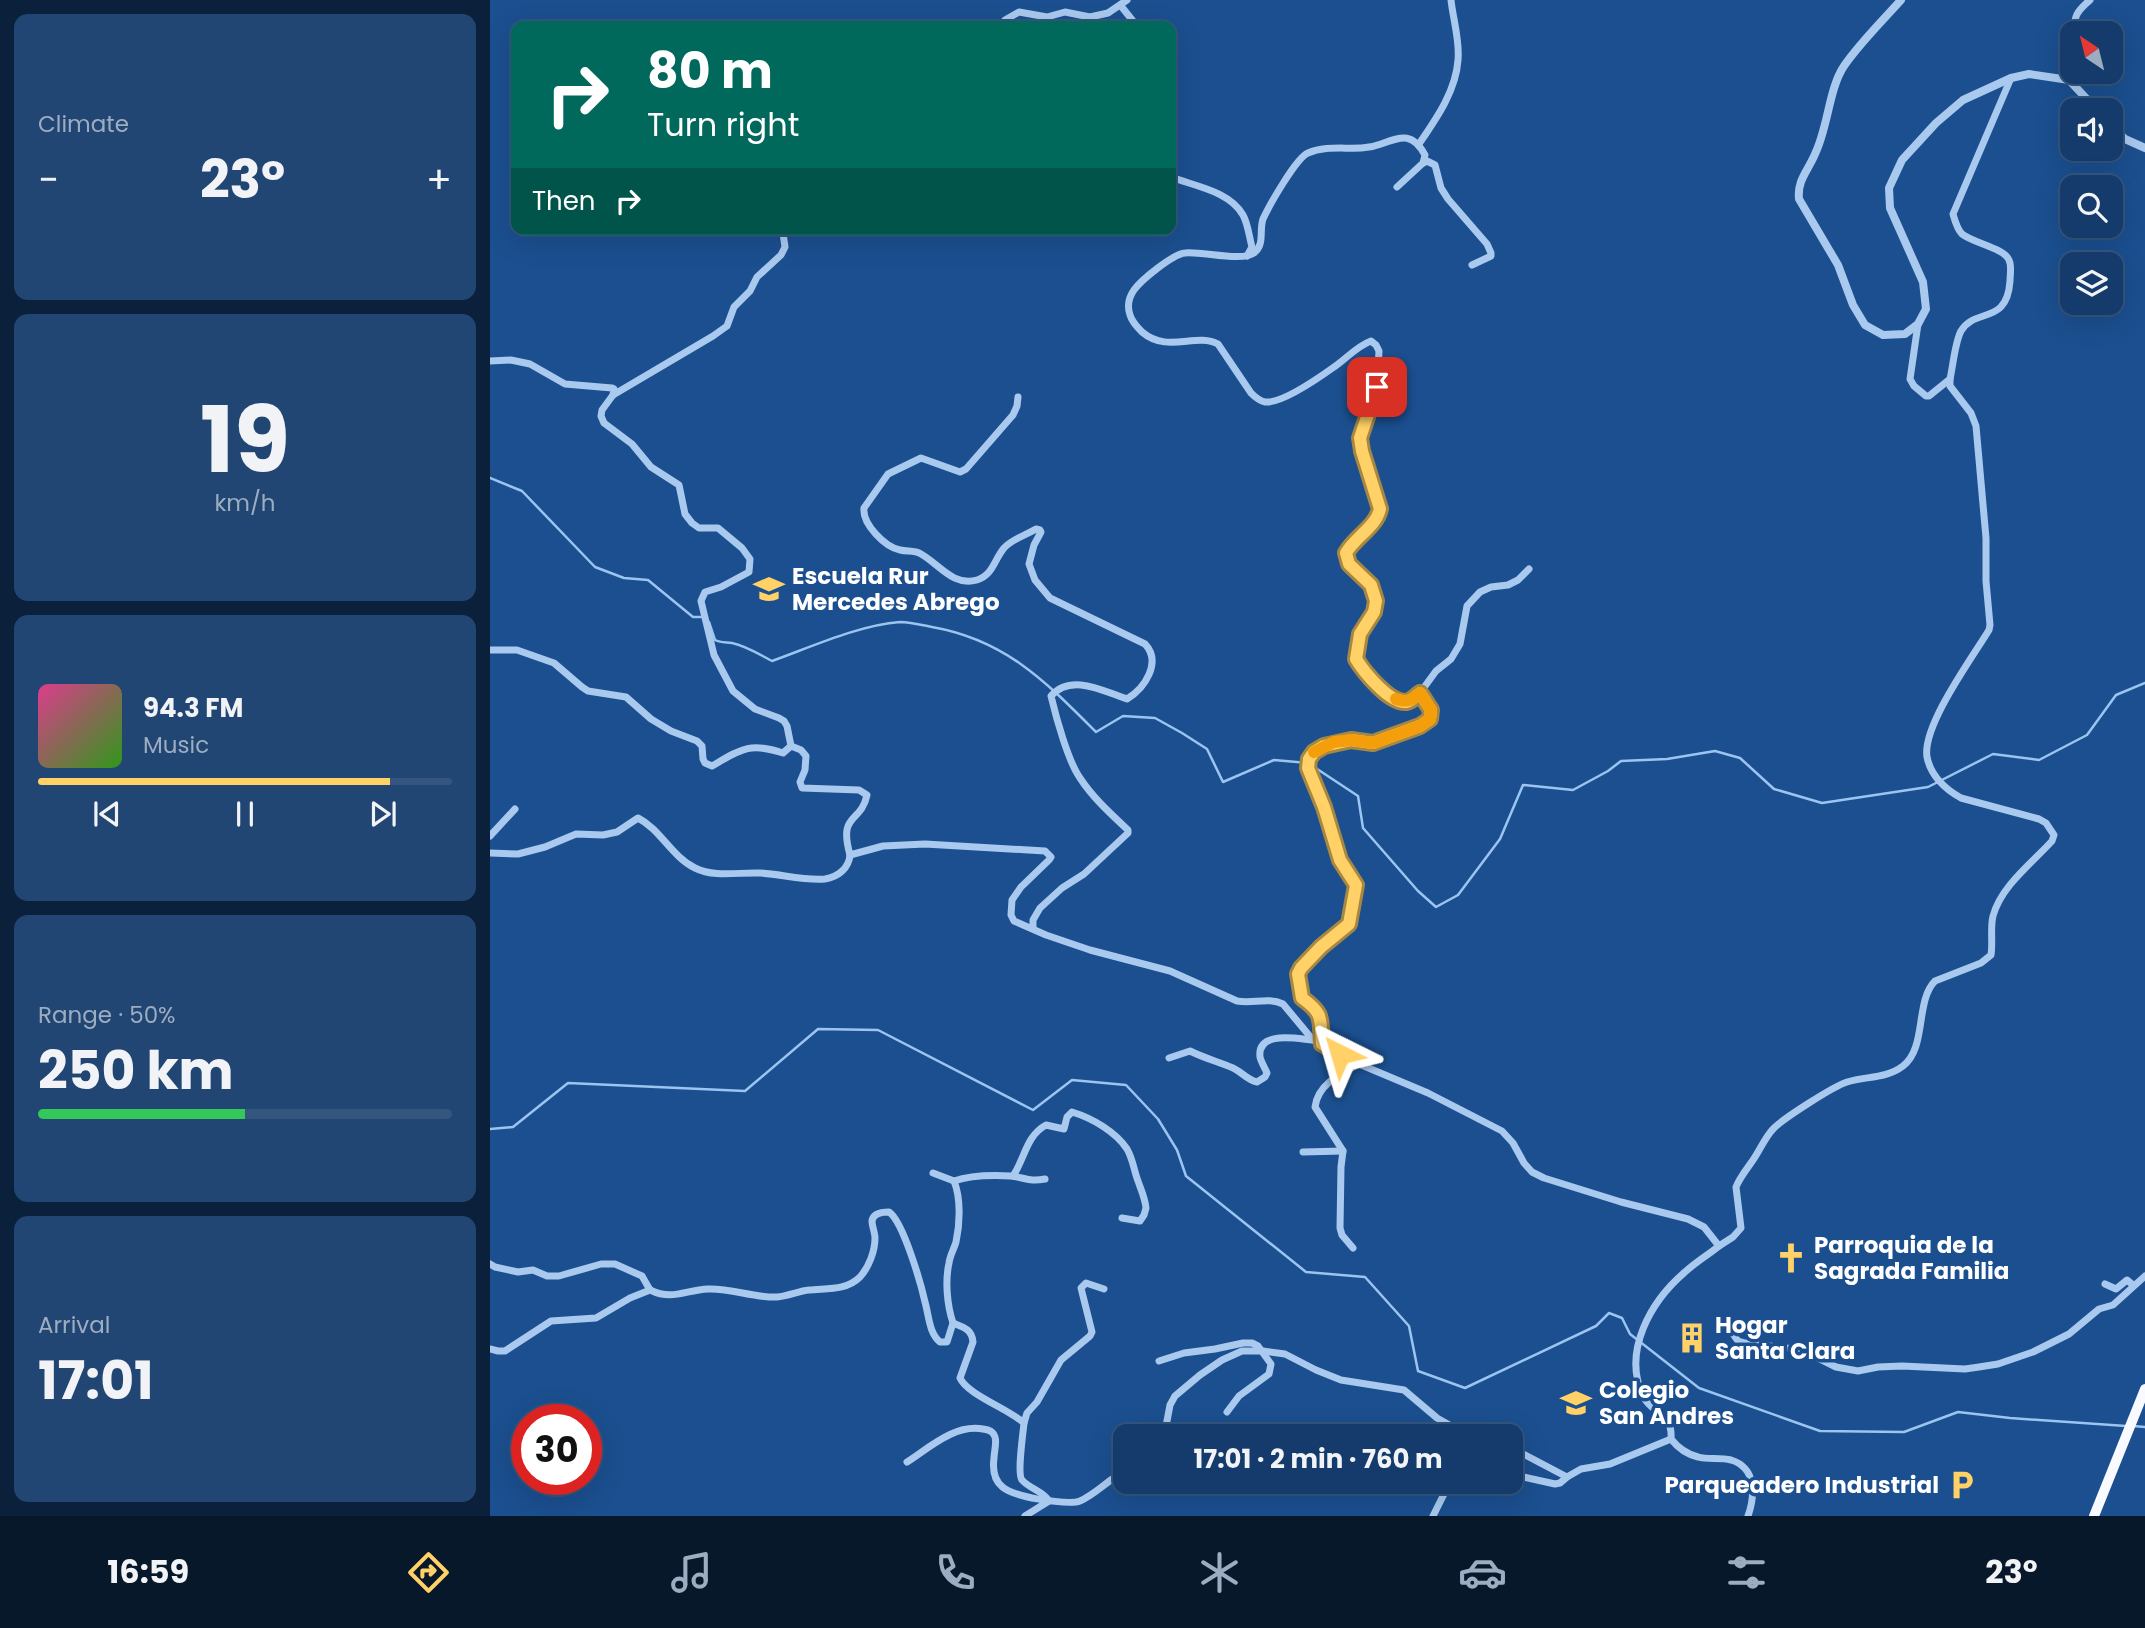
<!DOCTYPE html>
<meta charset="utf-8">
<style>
body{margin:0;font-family:Poppins,sans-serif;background:#214673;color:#f1f3f6;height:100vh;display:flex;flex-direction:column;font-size:26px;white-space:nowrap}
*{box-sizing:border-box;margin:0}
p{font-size:23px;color:#9dadc1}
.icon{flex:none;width:38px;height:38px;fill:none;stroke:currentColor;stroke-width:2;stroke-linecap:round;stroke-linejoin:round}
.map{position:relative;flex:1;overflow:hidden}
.sheet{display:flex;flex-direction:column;gap:14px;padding:14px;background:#0b203b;width:490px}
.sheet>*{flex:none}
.hud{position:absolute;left:21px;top:21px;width:665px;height:214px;border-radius:14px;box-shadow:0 7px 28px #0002,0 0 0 2px #33557e;background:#00695c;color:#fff;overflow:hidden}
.needle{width:46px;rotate:325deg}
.controls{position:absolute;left:1570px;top:21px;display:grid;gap:14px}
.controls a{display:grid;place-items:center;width:63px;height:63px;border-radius:14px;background:#143b6b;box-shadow:0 7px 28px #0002,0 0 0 2px #33557e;font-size:35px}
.speed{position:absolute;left:21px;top:1404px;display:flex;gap:14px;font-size:35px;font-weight:700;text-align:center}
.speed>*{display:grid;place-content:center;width:91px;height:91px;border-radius:50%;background:#143b6b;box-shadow:0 7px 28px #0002,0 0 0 2px #33557e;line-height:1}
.speed .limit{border:10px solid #d22;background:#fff;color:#111}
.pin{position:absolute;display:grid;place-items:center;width:60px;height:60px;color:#fff;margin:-30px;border-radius:14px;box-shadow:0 4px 10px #0006}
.me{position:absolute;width:77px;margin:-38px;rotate:320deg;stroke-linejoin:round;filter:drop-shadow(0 0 5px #0008)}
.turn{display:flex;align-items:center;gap:24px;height:147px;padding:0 21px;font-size:32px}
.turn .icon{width:91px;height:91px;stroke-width:2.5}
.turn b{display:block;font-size:49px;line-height:60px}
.then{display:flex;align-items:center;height:66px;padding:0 21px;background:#0003;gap:14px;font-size:26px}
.big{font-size:52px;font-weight:700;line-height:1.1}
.sheet .widget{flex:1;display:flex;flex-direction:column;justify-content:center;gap:10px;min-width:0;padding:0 24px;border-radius:14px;background:#214673}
.sheet .dial{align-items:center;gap:0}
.dial b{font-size:91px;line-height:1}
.song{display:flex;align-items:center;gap:21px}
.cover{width:84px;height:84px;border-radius:10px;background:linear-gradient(135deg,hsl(330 70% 55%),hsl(110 70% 35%))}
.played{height:7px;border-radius:4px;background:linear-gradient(90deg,#ffd166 85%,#33557e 85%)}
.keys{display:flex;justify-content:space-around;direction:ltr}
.heat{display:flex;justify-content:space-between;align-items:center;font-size:38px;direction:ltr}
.charge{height:10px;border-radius:5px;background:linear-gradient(90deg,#34c759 50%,#33557e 0)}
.trip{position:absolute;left:623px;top:1424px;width:410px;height:70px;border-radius:14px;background:#143b6b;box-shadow:0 7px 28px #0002,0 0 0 2px #33557e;font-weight:700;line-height:70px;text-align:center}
.tabs{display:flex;height:112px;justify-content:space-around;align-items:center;background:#08182b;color:#9dadc1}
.tabs .icon{width:49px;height:49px}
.tabs .on{color:#ffd166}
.tabs b{font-size:32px;color:#f1f3f6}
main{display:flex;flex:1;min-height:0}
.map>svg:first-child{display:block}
</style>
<main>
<section class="sheet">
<div class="widget"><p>Climate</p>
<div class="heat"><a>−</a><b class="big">23°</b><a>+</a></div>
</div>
<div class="widget dial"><b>19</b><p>km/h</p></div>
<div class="widget">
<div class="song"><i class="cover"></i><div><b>94.3 FM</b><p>Music</p></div></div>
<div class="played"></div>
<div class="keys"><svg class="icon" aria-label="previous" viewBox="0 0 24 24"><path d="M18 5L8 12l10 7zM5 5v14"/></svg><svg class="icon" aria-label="pause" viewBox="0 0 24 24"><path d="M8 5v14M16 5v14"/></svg><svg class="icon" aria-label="next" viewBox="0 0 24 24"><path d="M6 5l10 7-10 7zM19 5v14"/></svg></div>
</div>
<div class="widget"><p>Range · 50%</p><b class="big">250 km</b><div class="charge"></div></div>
<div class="widget"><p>Arrival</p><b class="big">17:01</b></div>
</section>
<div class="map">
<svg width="1655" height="1516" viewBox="0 0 1655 1516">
<rect width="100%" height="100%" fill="#1b4f8f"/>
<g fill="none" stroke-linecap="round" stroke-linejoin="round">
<g stroke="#9cc4f0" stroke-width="2.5">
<path d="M 0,478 L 32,491 L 105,567 L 134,578 L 158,580 L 203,617 L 212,617"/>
<path d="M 219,622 L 225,640 C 231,643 236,642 242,643 C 256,646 269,654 282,661 C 321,647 369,625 410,622 C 420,622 432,625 442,627 C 516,640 556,682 606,732 L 633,716 L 665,718 L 692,733 L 717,749 L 733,782 L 784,760 L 818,763 L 868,796 L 873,828 L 928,891 L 946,907 L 968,895 L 1010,839 L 1033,785 L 1083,790 L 1118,771 L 1131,761 L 1177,759 L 1225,751 L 1250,758 L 1284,789 L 1332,803 L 1438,787 L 1503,754 L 1549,760 L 1597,735 L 1626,695 L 1655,683"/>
<path d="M 0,1129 L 23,1127 L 78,1083 L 255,1091 L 328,1029 L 388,1030 L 543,1110 L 582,1080 L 636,1085 L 668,1119 L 687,1150 L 696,1176 L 816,1272 L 875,1277 L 919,1326 L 928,1371 L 975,1388 L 1106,1326 L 1119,1313 L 1132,1318 L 1140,1334 L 1209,1388 L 1330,1431 L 1414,1432 L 1468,1412 L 1520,1418 L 1636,1426"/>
<path d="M 1643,1426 L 1655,1427"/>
</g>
<g stroke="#a9c9ee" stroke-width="7">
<path d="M 631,6 L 647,26"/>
<path d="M 511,26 L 515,20 L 529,12 L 557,17 L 575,12 L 600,17 L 618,13 L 637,0"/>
<path d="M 1583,33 C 1585,15 1586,12 1600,0"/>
<path d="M 1579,80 L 1582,47"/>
<path d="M 929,144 C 946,119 966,91 968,60 C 970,41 963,19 961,0"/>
<path d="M 933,163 L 937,161 L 945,165 L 951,188 L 958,199 L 997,244 L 1001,253 L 1001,256 L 982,265"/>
<path d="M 681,177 C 704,186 740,191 753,215 C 758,224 759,236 762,247 L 757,256"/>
<path d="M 907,187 L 933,163 L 935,155 C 923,133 913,136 891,144 C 868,153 841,143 818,153 C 806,158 779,206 773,219 C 769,230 775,245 764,253 C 752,262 711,251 695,253 C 683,254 651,280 644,290 C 639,297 637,306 640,315 C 642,322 647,327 652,332 C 678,354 706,332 728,344 L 761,393 C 765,397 769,401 775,402 C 792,404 830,377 844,367 C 856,359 867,346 881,341 L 886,345 L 889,351 L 887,387 L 870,438 L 872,451 L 890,509 C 886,527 865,537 856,553 L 859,564 L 881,585 L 886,601 L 884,612 L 870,634 L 866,659 C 874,672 899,703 916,702 C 922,701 926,696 930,693"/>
<path d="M 295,229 L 293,233 L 295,247 L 291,255 L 267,277 L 260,291 L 244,307 L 237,326 L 223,336 L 123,395 L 112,410 L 111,416 L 114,423 L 142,444 L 161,467 L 189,485 L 195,514 L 202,523 L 209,528 L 228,528 L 252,548 L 260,559 L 259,572 L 231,587 L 215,592 L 211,601 L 224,655 L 243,691 L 265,709 L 289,718 L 294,721 L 297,726 L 301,746 L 311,750 L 316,756 L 315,770 L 310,782 L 312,788 L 369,790 L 377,795 C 371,824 348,812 360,855 L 393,846 L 435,844 L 555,851 L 561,857 L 559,860 L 531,887 L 522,900 L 521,915 L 524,921 L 556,935 L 600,950 L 680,971 L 747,1001 C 763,1004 778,997 793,1004 L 823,1040 L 869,1064 L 938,1093 L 1012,1131 L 1023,1143 L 1034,1163 L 1042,1172 L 1054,1178 L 1131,1202 L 1198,1219 L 1214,1227 L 1229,1246 C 1218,1255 1206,1262 1195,1272 C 1161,1301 1132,1351 1153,1396 C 1162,1415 1183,1411 1181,1439 C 1188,1448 1196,1454 1208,1457 C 1218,1460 1230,1457 1241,1460 C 1267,1468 1265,1496 1258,1516"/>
<path d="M 1428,324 L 1420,379 L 1424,386 L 1436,396 L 1439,396 L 1460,379"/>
<path d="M 0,361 L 21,360 L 40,364 L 75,384 L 122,388 L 124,389 L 123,395"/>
<path d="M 528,397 L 527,406 L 523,415 L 476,469 L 470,472 L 431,458 L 398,474 L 374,508 C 372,524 395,547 410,550 C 418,552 424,550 431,554 C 449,564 463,587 487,580 C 503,575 504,560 514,548 C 522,539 536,535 546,529 L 550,530 L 551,532 L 544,545 L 539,564 L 545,580 L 560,598 L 655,644 C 672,662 655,688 637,699 C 613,691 581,673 561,696 C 566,717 578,761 590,778 C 603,798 621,814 638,830 L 638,833 L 594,874 L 572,888 L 550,908 L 543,920 L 543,928"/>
<path d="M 0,650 L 27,650 L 64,663 L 92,687 L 98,691 L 136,697 L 161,719 L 181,731 L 207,741 L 212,746 L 213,759 L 215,763 L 222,766 C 251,749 260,742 293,753 L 301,746"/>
<path d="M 0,836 L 25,809"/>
<path d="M 0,853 L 28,854 L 55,847 L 86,834 L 113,835 L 127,832 L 148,818 C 170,829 182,857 205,868 C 225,878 249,872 270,873 C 290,874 315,881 335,879 C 348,877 359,868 360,855"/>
<path d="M 832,1044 C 829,1018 835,1014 812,998 L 808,974 L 811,968 L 831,947 L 859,924 L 866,885 L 850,860 L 834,807 L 818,768 L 819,759 L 824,752 L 834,746 L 861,740 L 883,743 L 930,726 L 940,719 L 941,710 L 930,693 L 946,671 L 961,659 L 970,644 L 977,606 L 990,592 L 1001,587 L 1018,585 L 1028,580 L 1039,569"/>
<path d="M 679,1058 L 700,1051 C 714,1058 729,1062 743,1068 C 752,1072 757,1080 767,1082 L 775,1077 L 777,1073 C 775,1068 771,1062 770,1057 C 767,1030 808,1039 822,1040"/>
<path d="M 813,1152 L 853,1151"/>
<path d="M 443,1173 L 464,1181 C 471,1198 470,1224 466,1242 C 464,1249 460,1255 459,1263 C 455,1281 457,1305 463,1323"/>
<path d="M 523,1176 C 535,1158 536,1136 556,1125 L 574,1129 L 577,1117 L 582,1112 C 602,1118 626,1132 637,1149 C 643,1159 644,1171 648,1181 C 651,1190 655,1198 656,1208 L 654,1215 L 650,1221 L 632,1218"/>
<path d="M 464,1181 C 481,1175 503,1175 521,1176 C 536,1178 540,1182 555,1179"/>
<path d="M 1229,1246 L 1243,1237 L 1251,1228 L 1246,1187 C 1250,1177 1257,1169 1263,1160 C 1270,1150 1275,1137 1284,1128 C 1294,1118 1344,1086 1357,1082 C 1376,1076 1396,1079 1413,1066 C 1437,1048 1425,1001 1445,981 L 1491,963 L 1501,955 C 1503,942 1500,928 1503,916 C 1511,886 1542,863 1562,841 L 1564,835 L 1556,823 L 1549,819 L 1471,798 C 1455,789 1441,777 1437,757 C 1432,726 1482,658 1499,630 L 1500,625 L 1496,581 L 1496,538 L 1486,426 L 1481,413 L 1460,386 L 1460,379 C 1463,366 1465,342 1471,331 C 1485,307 1517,326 1520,281 C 1520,274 1522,266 1519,260 C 1514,248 1483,243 1472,234 C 1467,229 1465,221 1463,214 L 1521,78"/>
<path d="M 863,1248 L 852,1235 L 850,1228 L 851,1167 L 853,1151 L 825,1107 C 828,1084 850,1074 869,1064"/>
<path d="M 0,1264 L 5,1267 L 28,1272 L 43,1270 L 57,1276 L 69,1276 L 111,1264 L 125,1264 L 152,1276 L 160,1290"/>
<path d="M 1615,1284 L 1626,1289 L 1637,1280 L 1643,1285"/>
<path d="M 1238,1327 L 1248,1341 L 1255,1343 L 1312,1350 L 1346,1367 L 1368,1371 L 1388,1367 L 1412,1366 L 1475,1369 L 1489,1367 L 1508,1364 L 1543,1352 L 1579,1334 L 1609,1309 L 1623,1305 L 1655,1276"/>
<path d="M 0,1349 L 8,1351 L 15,1351 L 61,1321 L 106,1318 L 140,1298 L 160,1290 C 183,1301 195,1290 218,1289 C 241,1288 264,1298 287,1297 C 298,1296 309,1291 319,1290 C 336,1288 356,1291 370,1277 C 379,1267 385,1251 385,1238 C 385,1233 382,1226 382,1221 C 383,1213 393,1212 399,1212 C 413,1221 431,1284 435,1302 C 439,1316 439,1333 450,1342 L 457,1342 L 463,1323 C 473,1327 482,1329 483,1342 L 470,1378 C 478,1395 517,1408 534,1423 C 533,1434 527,1474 532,1480 C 540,1489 553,1491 559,1501"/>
<path d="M 669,1361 L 694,1353 L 725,1349 L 753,1343 L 762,1343 L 768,1346 L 781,1364 L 779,1374 L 749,1396 L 737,1412"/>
<path d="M 534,1423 L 537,1413 L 547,1402 L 571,1360 L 600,1336 L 602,1332 L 591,1288 L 596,1283 L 614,1289"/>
<path d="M 674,1437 L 680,1405 L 685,1396 L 710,1375 L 732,1360 L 752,1351 L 773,1351 L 795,1354 L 826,1370 L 851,1380 L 914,1390 L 947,1418 L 970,1431"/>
<path d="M 966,1437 L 970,1431 L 989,1437"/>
<path d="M 1020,1447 L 1077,1477 L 1091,1469 L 1120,1464 L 1181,1439"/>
<path d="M 417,1462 C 439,1448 464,1424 493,1429 C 499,1430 503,1431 505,1437 C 507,1443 504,1452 504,1458 C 500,1487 518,1493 542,1498 C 554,1500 580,1505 590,1501 C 606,1494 619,1479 635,1471"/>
<path d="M 1020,1474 L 1065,1484 L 1070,1483 L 1077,1477"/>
<path d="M 535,1516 L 559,1501"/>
<path d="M 943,1516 L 955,1492 L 965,1482"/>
</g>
<g stroke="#a9c9ee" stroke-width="8">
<path d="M 1411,0 C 1393,20 1368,45 1354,66 C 1339,88 1338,128 1325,154 C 1318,171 1307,180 1309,199 L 1348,265 L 1363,305 L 1375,325 L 1393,335 L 1415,334 L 1428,324 L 1436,309 L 1433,282 L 1400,208 L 1399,188 L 1412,160 L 1446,123 L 1473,100 L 1521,78 L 1539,74 L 1579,80 L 1607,110"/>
<path d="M 1620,124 L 1635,139 L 1655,148"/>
</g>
<path stroke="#f8faff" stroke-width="10" d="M 1604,1516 L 1655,1389"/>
</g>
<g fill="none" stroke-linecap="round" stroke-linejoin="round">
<g stroke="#a68842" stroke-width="18">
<path id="route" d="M 850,1054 L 832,1044 C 830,1018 834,1014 812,998 L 808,974 L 811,968 L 831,947 L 859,924 L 866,885 L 850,860 L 834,807 L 818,768 L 819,759 L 824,752 L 834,746 L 861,740 L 883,743 L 930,726 L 940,719 L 941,710 L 930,693 C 926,696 922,701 916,702 C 899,703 874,672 866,659 L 870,634 L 884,612 L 886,601 L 881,585 L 859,564 L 856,553 C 865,537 886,527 890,509 L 872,451 L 870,438 L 887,387"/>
</g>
<use href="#route" stroke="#ffd166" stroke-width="12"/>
<path stroke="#f59e0b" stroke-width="12" d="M 824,752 L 844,742 L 861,740 L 883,743 L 930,726 L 940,719 L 941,710 L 930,693 C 922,700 917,703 906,699"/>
</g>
<defs>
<g id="school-bare" transform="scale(2.415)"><path d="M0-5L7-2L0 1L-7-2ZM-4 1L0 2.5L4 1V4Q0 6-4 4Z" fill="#ffd166" stroke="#1b4f8f" stroke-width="2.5" paint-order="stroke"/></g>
<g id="church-bare" transform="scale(2.415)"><path d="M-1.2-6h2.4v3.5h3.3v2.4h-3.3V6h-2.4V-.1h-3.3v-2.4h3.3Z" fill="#ffd166" stroke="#1b4f8f" stroke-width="2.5" paint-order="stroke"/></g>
<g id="building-bare" transform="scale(2.415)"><path d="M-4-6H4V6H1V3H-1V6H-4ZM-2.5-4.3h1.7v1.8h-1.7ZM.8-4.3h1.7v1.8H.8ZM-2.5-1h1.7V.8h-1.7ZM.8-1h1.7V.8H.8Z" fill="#ffd166" stroke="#1b4f8f" stroke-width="2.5" paint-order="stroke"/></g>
<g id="parking-bare" transform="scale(2.415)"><path d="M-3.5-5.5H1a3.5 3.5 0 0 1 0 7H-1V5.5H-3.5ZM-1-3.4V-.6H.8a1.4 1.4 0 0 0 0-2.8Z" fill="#ffd166" stroke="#1b4f8f" stroke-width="2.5" paint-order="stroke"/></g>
</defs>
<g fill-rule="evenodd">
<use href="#school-bare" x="279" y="589"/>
<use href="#church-bare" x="1301" y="1258"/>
<use href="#building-bare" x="1202" y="1338"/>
<use href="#school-bare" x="1086" y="1403"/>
<use href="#parking-bare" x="1472" y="1485"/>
</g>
<g text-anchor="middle" stroke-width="7" stroke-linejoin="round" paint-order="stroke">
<g font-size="23" font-weight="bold" fill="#fff" stroke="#1b4f8f" text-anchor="start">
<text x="302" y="584">Escuela Rur<tspan x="302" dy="26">Mercedes Abrego</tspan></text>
<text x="1324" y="1253">Parroquia de la<tspan x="1324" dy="26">Sagrada Familia</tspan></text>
<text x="1225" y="1333">Hogar<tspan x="1225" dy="26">Santa Clara</tspan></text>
<text x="1109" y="1398">Colegio<tspan x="1109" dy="26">San Andres</tspan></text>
<text x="1449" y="1493" text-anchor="end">Parqueadero Industrial</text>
</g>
</g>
</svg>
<div class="controls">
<a><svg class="needle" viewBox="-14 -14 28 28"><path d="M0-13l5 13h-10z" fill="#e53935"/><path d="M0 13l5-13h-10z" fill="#9dadc1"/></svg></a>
<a><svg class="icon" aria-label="sound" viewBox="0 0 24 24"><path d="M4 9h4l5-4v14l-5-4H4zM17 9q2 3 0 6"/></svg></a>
<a><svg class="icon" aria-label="search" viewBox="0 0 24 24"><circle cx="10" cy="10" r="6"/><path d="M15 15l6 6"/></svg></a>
<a><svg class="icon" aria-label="layers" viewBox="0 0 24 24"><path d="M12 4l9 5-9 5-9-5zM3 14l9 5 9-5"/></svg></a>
</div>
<div class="speed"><div class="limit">30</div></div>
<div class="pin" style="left:887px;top:387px;background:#d93025"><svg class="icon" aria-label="arrive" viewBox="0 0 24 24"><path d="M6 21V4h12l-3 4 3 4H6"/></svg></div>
<svg class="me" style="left:850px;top:1054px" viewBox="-20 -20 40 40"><path d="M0-17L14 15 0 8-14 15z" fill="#ffd166" stroke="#fff" stroke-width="4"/></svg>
<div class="trip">17:01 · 2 min · 760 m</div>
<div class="hud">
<div class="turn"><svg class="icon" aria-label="right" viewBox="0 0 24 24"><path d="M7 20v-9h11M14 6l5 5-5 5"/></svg><div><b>80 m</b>Turn right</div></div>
<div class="then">Then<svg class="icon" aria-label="right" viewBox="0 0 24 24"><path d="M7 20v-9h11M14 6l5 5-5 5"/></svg></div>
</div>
</div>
</main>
<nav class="tabs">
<b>16:59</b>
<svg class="icon on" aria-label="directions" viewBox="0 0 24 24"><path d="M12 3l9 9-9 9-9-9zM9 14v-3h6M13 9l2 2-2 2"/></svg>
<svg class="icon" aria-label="music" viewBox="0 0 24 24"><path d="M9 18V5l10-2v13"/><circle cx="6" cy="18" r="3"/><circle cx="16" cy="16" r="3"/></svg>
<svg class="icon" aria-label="phone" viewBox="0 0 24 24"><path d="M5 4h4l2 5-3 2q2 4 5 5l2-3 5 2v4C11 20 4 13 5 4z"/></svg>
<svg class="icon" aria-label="climate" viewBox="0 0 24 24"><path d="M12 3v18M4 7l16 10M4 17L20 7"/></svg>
<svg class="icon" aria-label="car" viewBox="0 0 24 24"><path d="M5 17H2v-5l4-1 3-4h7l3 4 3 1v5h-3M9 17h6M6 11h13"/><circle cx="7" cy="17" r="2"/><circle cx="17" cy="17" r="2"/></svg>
<svg class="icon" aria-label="filters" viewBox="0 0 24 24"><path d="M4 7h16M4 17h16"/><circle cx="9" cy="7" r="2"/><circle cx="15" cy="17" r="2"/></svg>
<b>23°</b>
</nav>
